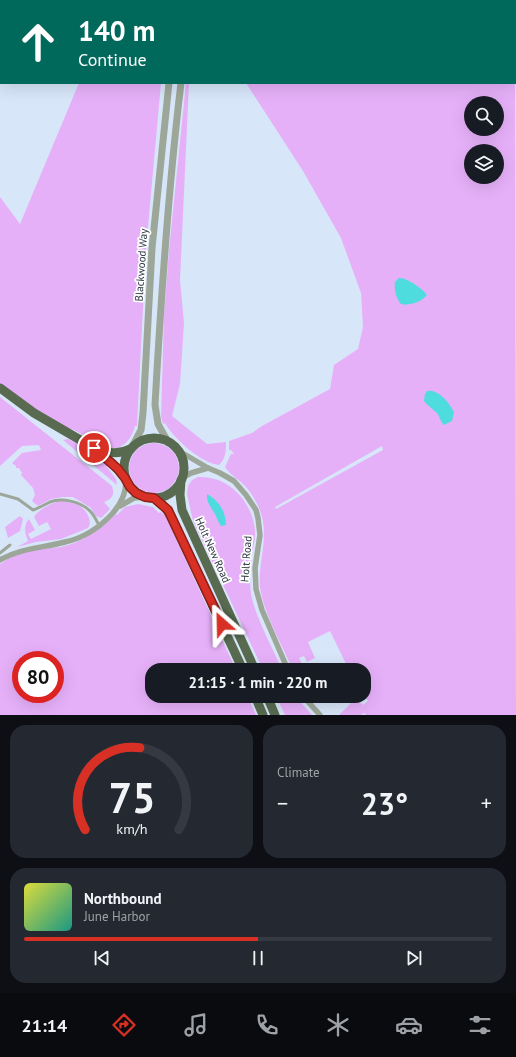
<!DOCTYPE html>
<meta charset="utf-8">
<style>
body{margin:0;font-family:"PT Sans",sans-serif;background:#242831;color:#f1f3f6;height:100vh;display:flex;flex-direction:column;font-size:15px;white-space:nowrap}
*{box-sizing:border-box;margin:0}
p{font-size:13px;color:#9ea1a6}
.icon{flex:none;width:22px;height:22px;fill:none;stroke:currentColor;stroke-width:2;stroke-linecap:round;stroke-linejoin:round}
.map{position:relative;height:715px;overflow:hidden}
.details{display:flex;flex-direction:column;gap:10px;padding:10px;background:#0d0f14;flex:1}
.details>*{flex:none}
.top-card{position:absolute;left:0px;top:0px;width:516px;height:84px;box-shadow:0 4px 16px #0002;background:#00695c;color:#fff;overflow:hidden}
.controls{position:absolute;left:464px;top:96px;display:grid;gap:8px}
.controls a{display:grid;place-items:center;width:40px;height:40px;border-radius:50%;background:#171b24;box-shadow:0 4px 16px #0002;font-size:20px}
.speed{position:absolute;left:12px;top:651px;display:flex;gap:8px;font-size:20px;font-weight:700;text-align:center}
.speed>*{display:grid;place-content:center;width:52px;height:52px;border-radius:50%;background:#171b24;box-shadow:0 4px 16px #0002;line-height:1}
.speed .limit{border:6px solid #d22;background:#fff;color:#111}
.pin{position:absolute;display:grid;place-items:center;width:34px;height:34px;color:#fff;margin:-17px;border:2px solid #fff;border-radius:50%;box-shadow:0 1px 4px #0007}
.me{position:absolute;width:44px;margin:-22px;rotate:335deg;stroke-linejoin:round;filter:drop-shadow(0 0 3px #0008)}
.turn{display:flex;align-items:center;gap:14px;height:84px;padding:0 12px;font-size:18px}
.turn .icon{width:52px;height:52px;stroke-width:2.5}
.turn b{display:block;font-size:28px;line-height:34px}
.big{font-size:30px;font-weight:600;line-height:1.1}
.details .card{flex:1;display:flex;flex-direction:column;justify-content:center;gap:6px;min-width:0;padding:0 14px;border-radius:16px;background:#242831}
.details .dial{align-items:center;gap:0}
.dial svg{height:104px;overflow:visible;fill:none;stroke:#363941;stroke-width:7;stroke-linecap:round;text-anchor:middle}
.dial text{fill:#f1f3f6;stroke:none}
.song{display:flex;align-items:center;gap:12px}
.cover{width:48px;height:48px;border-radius:6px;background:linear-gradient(135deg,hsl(60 70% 55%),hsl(170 70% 35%))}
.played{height:4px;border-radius:2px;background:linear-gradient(90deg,#d93025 50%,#363941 50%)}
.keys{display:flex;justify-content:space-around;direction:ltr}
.heat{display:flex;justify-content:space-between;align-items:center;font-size:22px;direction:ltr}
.details .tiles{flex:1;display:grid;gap:10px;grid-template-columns:1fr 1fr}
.card:last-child{grid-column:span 2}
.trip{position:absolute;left:145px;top:663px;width:226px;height:40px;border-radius:16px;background:#171b24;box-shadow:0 4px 16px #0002;font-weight:600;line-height:40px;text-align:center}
.tab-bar{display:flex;height:64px;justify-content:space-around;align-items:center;background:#090b0e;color:#9ea1a6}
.tab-bar .icon{width:28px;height:28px}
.tab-bar .current{color:#d93025}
.tab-bar b{font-size:18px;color:#f1f3f6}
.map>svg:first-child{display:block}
</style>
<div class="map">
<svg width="516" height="715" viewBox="0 0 516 715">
<rect width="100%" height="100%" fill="#d8e6fa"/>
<g fill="#e6b0f9" fill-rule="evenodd">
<rect x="224" y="0" width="269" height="1"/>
<path d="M 515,44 L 516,715 L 366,715 L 364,713 L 361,715 L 339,715 L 352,702 L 351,701 L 355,697 L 363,705 L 368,701 L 364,696 L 364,670 L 349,670 L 330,631 L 308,642 L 315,658 L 307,662 L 304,656 L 299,658 L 305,670 L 293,670 C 283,647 263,612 260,587 C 258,564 268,541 262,517 C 259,506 253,494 244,485 C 237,478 230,475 225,467 L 231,454 L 234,454 L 231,450 L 229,450 L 229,441 L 252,433 L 262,426 L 330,389 L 334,365 L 358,349 L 363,327 L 361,293 L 341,238 L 303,171 L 246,83 L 515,83 ZM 471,103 L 497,103 L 497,129 L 471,129 ZM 471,151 L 497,151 L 497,177 L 471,177 ZM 382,446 L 383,450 L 276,509 L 275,507 Z"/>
<path d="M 79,83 L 161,83 L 146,249 L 137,426 L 135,426 C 131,441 121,452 105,447 L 72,429 L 67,429 L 31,408 L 0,385 L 0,197 L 20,224 Z"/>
<path d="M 186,83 L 189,83 L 180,280 L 184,323 L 180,384 L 172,416 L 207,444 L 226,442 C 226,450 226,459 219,465 C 201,463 173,438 165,423 L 163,424 L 161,417 L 164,316 L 169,250 Z"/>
<path d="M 0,397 C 37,427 75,456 112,486 C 115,495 112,499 104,502 L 110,509 L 101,518 L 96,516 L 91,508 L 73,497 L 62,497 L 51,499 L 38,506 L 32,501 L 35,495 L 33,488 L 21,475 L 22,473 L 19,468 L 16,468 L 16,466 L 12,463 L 22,453 L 41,450 L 39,445 L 22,446 L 0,466 Z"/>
<path d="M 68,439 L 89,450 L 108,465 L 107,467 L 116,479 L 117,485 L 63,440 Z"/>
<circle cx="154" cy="468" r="25"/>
<path d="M 198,477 C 228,475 252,501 255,530 C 256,540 252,550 251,560 C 249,571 250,583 251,594 C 256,619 272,646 282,670 L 263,670 L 193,521 L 187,494 L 188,486 L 192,480 Z"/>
<path d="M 61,501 C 67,502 75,503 80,506 C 86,510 93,521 88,528 L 61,539 L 36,542 L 17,547 L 28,541 C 25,534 23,525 29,519 L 35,530 L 28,534 L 31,539 L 51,529 L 47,522 L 39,526 L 34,517 C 39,509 53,502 61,501 Z"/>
<path d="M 138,504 L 153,507 L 159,513 L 161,512 L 166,517 L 236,670 L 152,670 L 152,696 L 247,696 L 256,715 L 0,715 L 0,564 C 9,558 20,552 31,550 C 41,548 51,549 61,547 C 83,542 100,530 116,514 L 117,515 L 125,507 ZM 21,660 L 55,660 L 55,694 L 21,694 Z"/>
<path d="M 20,516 L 23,519 L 20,531 L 8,538 L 5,527 Z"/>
<path d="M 276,696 L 295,696 L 312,715 L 285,715 Z"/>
</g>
<g fill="#4edcdf">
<path d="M 399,278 C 406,277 423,289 427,295 C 421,302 410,306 401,304 C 396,299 394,289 395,282 Z"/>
<path d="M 427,391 C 439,389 449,403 454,412 L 452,421 L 444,425 C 440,421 440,417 437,413 C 433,409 428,406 424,401 L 425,394 Z"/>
<path d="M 207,494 C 218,500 226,511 226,525 L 221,526 C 218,522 217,518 215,514 C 211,507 206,502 207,494 Z"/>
</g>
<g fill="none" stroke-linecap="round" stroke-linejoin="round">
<g stroke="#9da799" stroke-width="3">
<path d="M 477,0 L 477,1"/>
<path d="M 0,494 L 18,499 L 33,510 C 39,508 44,505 50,502 C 62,497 80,502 89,510 C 94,514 97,522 100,527"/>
<path d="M 0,553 L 10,545"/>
</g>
<g stroke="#9da799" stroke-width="5.5">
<path d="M 498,0 L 499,1"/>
<path d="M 0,4 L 1,1"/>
<path d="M 515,34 L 516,36"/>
<path d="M 179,451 L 208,468 L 220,473 L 234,481 L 246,495 L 256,510 L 258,518 L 260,535 L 255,568 L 256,589 L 262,610 L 288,670"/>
<path d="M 182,478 L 191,473 L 208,468"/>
<path d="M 120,506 L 134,498 L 145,497"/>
<path d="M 0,560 C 20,548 43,548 65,542 C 84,538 99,528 112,514 C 121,504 126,494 126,481"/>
<path d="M 303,696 L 320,715"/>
</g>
<g stroke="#9da799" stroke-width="7">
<path d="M 179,1 L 179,0"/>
<path d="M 191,1 L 191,0"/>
<path d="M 168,442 L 158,424 L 155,405 C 161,297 168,190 181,83"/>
<path d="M 132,447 L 141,430 L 143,413 L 152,248 L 169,83"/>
</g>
<g stroke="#586b50" stroke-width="9">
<path d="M 0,388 L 34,413 L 94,448 C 107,453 118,455 130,449"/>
<circle cx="154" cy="468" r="30"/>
<path d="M 99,452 L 112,463 L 125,478"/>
<path d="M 181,480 L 180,495 L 182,510 L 255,670"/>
<path d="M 154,498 L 163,505 L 171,516 L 243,670"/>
<path d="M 255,696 L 263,715"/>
<path d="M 267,696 L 275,715"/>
</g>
</g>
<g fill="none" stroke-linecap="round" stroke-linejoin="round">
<g stroke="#8d1f18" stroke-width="10">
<path id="route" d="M 94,448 L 118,469 L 125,478 L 130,487 L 136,493 L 145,497 L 154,498 L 168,510 L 222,624"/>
</g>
<use href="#route" stroke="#d93025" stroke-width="7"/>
</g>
<g text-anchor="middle" stroke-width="3.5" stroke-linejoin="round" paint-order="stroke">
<g font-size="11" fill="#2d3643" stroke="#fff">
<text transform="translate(141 265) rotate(-86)" y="4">Blackwood Way</text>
<text transform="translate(213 550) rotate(66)" y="4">Holt New Road</text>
<text transform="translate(246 559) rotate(-86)" y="4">Holt Road</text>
</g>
</g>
</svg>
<div class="controls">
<a><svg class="icon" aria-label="search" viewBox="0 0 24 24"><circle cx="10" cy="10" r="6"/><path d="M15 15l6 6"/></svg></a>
<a><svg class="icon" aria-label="layers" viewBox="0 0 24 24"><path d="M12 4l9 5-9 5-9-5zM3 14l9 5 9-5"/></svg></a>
</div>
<div class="speed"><div class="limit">80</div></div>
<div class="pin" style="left:94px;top:448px;background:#d93025"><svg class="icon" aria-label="arrive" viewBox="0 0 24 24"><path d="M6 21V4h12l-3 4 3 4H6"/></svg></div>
<svg class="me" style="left:222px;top:624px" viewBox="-20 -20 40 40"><path d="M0-17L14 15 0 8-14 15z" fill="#d93025" stroke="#fff" stroke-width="4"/></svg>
<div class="trip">21:15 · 1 min · 220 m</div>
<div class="top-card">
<div class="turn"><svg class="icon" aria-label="ahead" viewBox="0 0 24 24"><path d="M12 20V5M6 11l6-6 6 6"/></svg><div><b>140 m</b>Continue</div></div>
</div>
</div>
<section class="details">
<div class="tiles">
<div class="card dial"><svg viewBox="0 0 100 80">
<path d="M14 69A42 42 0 1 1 86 69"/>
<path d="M14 69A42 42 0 0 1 56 6" stroke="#d93025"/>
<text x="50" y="56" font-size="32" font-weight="700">75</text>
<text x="50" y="72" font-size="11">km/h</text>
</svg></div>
<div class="card"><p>Climate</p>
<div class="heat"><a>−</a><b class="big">23°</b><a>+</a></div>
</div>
<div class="card">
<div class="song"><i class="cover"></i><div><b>Northbound</b><p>June Harbor</p></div></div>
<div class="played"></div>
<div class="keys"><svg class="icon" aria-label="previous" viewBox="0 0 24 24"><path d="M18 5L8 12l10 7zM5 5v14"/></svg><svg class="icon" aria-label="pause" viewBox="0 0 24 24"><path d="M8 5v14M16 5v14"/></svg><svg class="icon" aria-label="next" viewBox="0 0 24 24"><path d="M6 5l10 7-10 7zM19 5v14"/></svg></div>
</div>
</div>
</section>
<nav class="tab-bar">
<b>21:14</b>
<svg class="icon current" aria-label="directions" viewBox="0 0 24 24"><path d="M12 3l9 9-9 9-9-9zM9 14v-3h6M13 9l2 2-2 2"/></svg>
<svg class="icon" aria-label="music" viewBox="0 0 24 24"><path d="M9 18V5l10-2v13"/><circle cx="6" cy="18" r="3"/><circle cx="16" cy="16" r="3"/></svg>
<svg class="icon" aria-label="phone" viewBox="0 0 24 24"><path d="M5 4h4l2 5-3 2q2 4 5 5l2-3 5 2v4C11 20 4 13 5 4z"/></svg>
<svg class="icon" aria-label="climate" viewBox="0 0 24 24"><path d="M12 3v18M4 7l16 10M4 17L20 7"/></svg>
<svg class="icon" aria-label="car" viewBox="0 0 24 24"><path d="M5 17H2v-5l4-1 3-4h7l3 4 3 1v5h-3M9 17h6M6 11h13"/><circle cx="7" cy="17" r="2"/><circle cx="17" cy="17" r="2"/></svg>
<svg class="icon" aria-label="filters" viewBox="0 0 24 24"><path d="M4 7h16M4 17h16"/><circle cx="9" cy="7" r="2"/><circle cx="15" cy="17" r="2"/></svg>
</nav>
